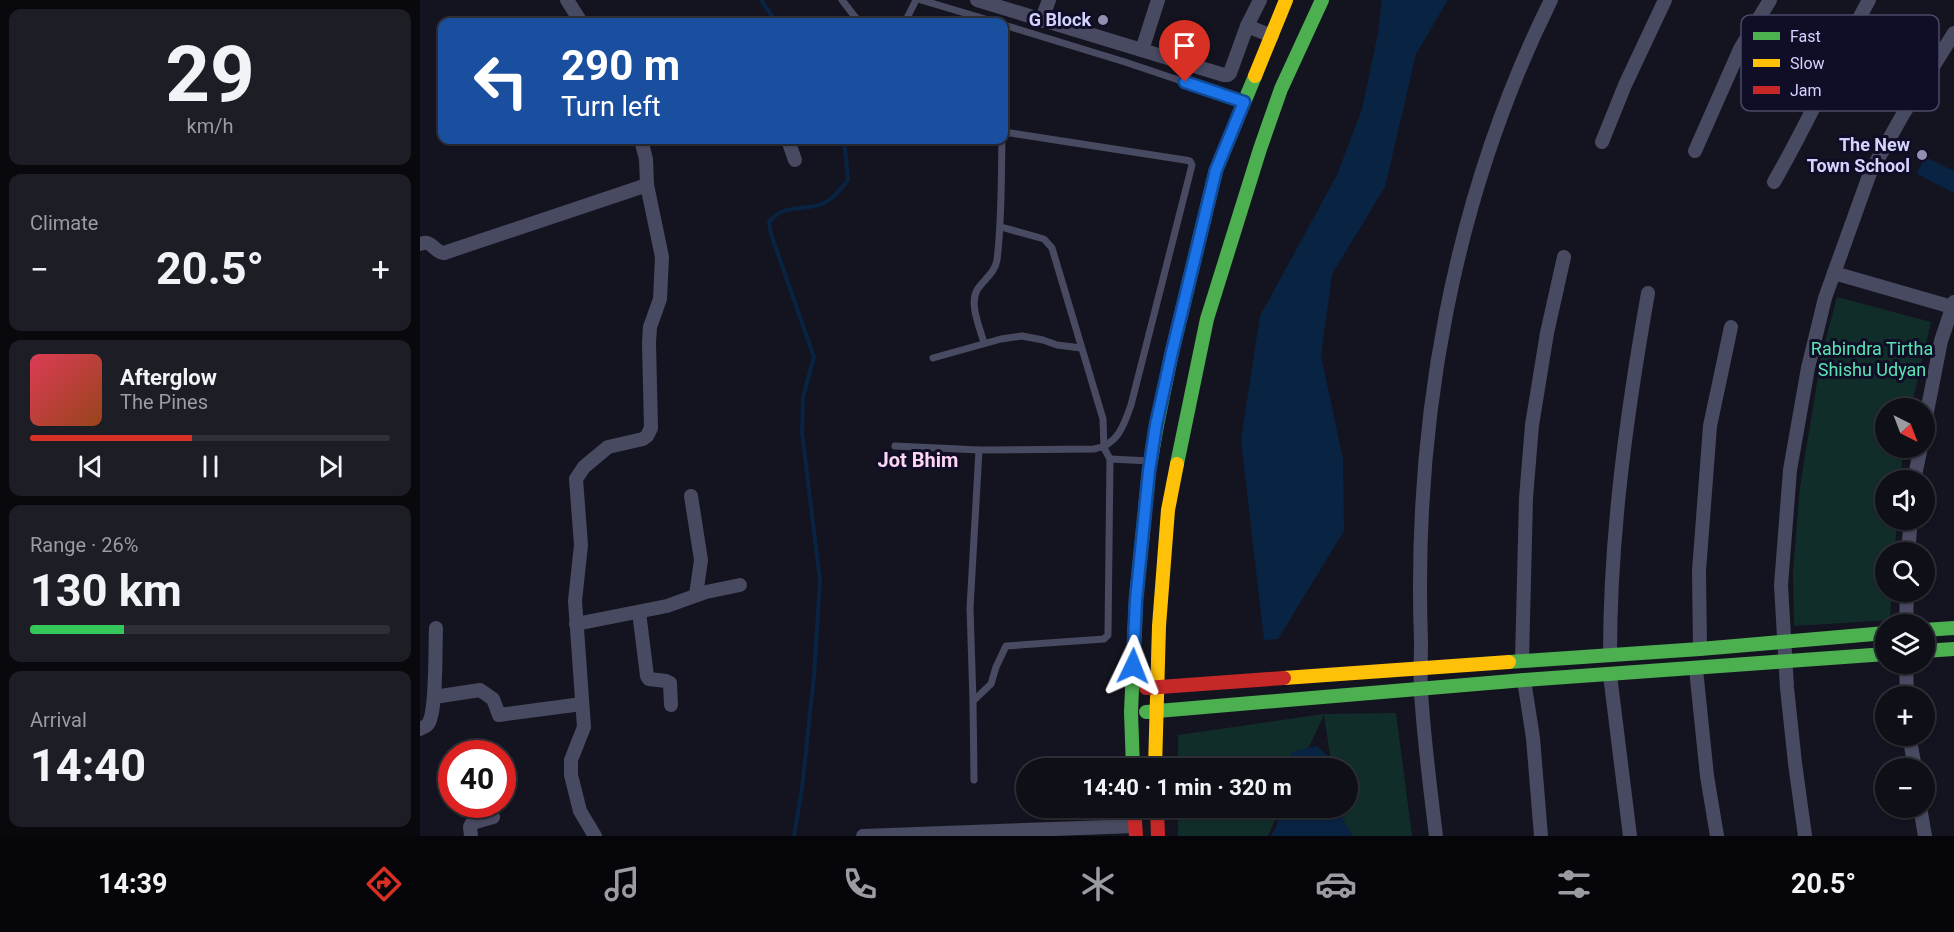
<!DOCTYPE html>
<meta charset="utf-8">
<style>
body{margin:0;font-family:Roboto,sans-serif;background:#1d1d25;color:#f1f3f6;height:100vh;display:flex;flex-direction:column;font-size:22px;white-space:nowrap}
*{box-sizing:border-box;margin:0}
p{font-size:20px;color:#9b9ca2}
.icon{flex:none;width:33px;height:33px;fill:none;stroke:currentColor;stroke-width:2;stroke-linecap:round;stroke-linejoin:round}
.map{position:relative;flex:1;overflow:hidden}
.side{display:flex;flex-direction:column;gap:9px;padding:9px;background:#08080d;width:420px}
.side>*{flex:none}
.top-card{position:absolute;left:18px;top:18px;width:570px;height:126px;border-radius:12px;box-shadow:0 2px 4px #0004,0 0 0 2px #2f2f37;background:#1a4fa0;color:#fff;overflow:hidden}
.needle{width:39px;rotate:138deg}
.buttons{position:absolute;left:1455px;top:398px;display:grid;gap:12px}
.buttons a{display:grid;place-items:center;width:60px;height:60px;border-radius:50%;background:#0f0f18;box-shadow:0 2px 4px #0004,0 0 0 2px #2f2f37;font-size:30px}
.speed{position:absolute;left:18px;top:740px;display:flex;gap:12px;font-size:30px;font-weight:700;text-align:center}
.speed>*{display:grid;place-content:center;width:78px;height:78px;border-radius:50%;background:#0f0f18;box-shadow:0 2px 4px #0004,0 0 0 2px #2f2f37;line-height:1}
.speed .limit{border:9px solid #d22;background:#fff;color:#111}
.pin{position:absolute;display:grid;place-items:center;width:51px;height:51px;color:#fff;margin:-62px -26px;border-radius:50% 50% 50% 0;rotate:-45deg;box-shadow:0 0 6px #0007}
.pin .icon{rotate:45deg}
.me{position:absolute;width:66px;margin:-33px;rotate:2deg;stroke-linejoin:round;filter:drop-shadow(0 0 4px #0008)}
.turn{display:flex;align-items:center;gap:21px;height:126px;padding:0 24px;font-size:27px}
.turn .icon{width:78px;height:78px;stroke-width:2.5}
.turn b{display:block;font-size:42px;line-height:51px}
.big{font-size:45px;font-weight:700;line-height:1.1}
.side .tile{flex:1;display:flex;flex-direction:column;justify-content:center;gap:9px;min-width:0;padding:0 21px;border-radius:12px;background:#1d1d25}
.side .dial{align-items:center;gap:0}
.dial b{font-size:78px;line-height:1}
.song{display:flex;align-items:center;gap:18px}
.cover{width:72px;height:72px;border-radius:9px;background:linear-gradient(135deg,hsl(350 70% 55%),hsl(20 70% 35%))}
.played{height:6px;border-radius:3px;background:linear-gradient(90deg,#d93025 45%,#2f2f37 45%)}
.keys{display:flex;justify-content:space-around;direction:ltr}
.heat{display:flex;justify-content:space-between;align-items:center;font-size:33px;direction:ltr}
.charge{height:9px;border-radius:4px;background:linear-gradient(90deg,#34c759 26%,#2f2f37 0)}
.trip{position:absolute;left:596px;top:758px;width:342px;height:60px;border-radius:30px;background:#0f0f18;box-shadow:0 2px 4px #0004,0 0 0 2px #2f2f37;font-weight:700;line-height:60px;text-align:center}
.menu{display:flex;height:96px;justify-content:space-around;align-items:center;background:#06060a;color:#9b9ca2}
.menu .icon{width:42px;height:42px}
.menu .active{color:#d93025}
.menu b{font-size:27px;color:#f1f3f6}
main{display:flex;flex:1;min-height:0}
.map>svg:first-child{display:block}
</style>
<main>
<section class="side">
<div class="tile dial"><b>29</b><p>km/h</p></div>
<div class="tile"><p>Climate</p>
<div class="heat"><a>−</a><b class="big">20.5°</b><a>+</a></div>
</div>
<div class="tile">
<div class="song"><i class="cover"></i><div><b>Afterglow</b><p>The Pines</p></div></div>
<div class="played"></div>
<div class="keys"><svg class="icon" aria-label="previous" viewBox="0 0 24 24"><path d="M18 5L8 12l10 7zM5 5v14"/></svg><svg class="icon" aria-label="pause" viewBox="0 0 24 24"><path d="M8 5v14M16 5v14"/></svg><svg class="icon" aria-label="next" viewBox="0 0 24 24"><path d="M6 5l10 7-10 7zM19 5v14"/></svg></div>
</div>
<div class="tile"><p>Range · 26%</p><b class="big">130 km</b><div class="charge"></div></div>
<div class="tile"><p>Arrival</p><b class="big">14:40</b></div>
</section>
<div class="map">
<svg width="1534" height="836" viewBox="0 0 1534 836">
<rect width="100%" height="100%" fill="#141420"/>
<g fill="#112d2a">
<path d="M 1417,297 L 1511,322 L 1491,408 L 1466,408 L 1466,447 L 1484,447 L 1480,480 L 1466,480 L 1466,519 L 1477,519 L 1475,552 L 1466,552 L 1466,591 L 1472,591 L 1470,620 L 1374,626 L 1373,571 L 1380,487 L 1401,358 Z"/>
<path d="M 976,713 L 992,836 L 933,836 L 923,820 L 919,807 L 927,807 L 927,768 L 912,768 L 904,715 L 879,768 L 758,768 L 758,735 L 904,714 Z"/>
<path d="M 758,807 L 861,807 L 848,836 L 758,836 Z"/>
</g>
<g fill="#092342">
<path d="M 962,0 L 1028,0 L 996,54 L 965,187 L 912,274 L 901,356 L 923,459 L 924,531 L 858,639 L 844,640 L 821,440 L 840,316 L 917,175 L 942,109 L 958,33 Z"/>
<path d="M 1505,157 L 1534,171 L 1534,193 L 1497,174 Z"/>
<path d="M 897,746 L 909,757 L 911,768 L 864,768 L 872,752 Z"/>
<path d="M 861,807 L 919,807 L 923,820 L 933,836 L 851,836 L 856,827 Z"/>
</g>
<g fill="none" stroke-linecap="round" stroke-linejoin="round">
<g stroke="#092342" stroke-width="4">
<path d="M 341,0 L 356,22"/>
<path d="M 374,836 L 382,788 L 394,676 L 400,581 L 382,432 L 383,397 L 394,357 L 351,234 L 349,222 C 366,201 389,213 408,201 C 416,196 422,187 428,180 L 425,148 L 423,140"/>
</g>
<g stroke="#484a61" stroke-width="7">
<path d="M 422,0 L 439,22"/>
<path d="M 501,0 L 575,22"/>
<path d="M 485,22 L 496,0"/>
<path d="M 584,25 L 705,62 L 824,102"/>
<path d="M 564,343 C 560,328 549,304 557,290 C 564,279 575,273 577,260 C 582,220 581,180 582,140"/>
<path d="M 513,358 L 581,339 L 602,336 L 623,340 L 637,345 L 661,348"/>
<path d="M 475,446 L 559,450 L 674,449 C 698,445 704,425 711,405 L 772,165 L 770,161 L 765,160 L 584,132"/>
<path d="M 690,459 L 730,461"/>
<path d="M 553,701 L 550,608 L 559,450"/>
<path d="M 554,780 L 553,701 L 571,684 L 576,667 L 586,646 L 684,639 L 688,635 L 690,459 L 684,448 L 683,419 L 632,248 L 624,239 L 581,227"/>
</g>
<g stroke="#484a61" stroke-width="14">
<path d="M 147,0 L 161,22"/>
<path d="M 557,0 L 804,75 L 808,75 L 810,73 L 827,26 L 852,36"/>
<path d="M 621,21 L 629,0"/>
<path d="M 827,26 L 840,0"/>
<path d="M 722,50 L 738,0"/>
<path d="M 368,140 L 375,160"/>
<path d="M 1182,142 L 1205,85 L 1245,0"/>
<path d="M 1275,151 L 1320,49 L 1350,0"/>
<path d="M 1354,182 C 1388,123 1416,60 1449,0"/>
<path d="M 0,244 C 13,239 13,252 24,253 L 227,185"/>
<path d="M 1414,273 L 1532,307"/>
<path d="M 1504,427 L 1521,341 L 1534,302"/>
<path d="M 1494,480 L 1501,447"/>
<path d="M 271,496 L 281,560 L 276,595"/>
<path d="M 1488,552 L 1491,519"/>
<path d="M 219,612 L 227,676 L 229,679 L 246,681 L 250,683 L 251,705"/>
<path d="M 156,624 L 247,606 L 286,592 L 320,585"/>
<path d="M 1486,624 L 1487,591"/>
<path d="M 1280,649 L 1279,571 L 1290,426 L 1311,327"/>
<path d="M 1190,655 C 1190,533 1207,412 1228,293"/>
<path d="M 1102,661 L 1106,498 L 1112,425 L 1127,333 L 1144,257"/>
<path d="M 1486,663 L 1487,696"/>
<path d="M 1276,669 L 1287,776 L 1297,836"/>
<path d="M 1190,675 L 1210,836"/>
<path d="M 1104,680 L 1113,738 L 1121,836"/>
<path d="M 14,697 L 60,690 L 73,699 L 79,715 L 162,704"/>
<path d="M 0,729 C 3,727 6,727 8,724 C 17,712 15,646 16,628"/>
<path d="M 1489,735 L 1495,768"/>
<path d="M 1500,807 L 1505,836"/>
<path d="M 51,836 L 50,827 L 52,823 L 73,817"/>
<path d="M 175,836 L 160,811 L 151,775 L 151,760 L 164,727 L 155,601 L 161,545 L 156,479 L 164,467 L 188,447 L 223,439 L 227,436 L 231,428 L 229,343 L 230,327 L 240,299 L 242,257 L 227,185 L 226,159 L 221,140"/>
<path d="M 443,836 L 715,826"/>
<path d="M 1016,836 C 1010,788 1004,740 1001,692 C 1000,675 1001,658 1001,642 C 993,422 1033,198 1131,0"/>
<path d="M 1385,836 L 1375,763 L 1367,688 L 1361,585 L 1370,470 L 1388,368 L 1405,298 L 1450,173 L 1482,116 L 1534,33"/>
</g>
<g stroke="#4caf50" stroke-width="14">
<path d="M 757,464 L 787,319 L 840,149 L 861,89 L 902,0"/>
<path d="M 1504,630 L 1534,628"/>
<path d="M 1504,651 L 1534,649"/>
<path d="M 1089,662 L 1280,649 L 1466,633"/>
<path d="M 726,712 L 1104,680 L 1466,654"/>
<path d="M 713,768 L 711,712 L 716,600 L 729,471 L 737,425 L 752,352 L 796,170 L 835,76"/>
</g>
<g stroke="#ffc107" stroke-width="14">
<path d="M 835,76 L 866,0"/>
<path d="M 864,678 L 1089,662"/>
<path d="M 735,768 L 739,626 L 748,510 L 757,464"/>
</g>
<g stroke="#c62828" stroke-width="14">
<path d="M 726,688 L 864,678"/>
<path d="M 714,807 L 716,836"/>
<path d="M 737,807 L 738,836"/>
</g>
</g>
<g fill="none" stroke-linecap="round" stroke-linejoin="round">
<g stroke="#114b97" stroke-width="15">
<path id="route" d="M 713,666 L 716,600 L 729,471 L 736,425 L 752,352 L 796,170 L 824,102 L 765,82"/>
</g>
<use href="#route" stroke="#1a73e8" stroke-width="10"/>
</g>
<g fill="#9190b1" stroke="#100e26" stroke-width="2">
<circle cx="683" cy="20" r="6"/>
<circle cx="1502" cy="155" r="6"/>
</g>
<g text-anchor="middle" stroke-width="6" stroke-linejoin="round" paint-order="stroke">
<g font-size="18" font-weight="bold" fill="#d4d3ff" stroke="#100e26" text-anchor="end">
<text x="671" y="26">G Block</text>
<text x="1490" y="151">The New<tspan x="1490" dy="21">Town School</tspan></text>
</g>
<g font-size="18" fill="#5ae4b3" stroke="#100e26">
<text x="1452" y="355">Rabindra Tirtha<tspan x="1452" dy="21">Shishu Udyan</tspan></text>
</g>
<g font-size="20" font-weight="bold" fill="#ffd5f4" stroke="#100e26">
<text x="498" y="467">Jot Bhim</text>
</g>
</g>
<rect x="1321" y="15" width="198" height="96" rx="9" fill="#100e26" stroke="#4b4967" stroke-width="1.5"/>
<rect x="1333" y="32" width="27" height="8" fill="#4caf50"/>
<rect x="1333" y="59" width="27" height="8" fill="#ffc107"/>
<rect x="1333" y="86" width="27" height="8" fill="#c62828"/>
<g font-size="16" fill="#d4d3ff">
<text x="1370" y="42">Fast</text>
<text x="1370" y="69">Slow</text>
<text x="1370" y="96">Jam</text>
</g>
</svg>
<div class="buttons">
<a><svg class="needle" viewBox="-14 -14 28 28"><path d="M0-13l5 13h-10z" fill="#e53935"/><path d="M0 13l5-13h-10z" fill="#9b9ca2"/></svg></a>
<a><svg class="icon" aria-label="sound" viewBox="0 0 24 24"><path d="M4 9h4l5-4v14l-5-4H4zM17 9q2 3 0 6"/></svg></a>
<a><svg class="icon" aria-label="search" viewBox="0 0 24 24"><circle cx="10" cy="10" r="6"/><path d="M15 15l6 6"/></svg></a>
<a><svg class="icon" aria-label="layers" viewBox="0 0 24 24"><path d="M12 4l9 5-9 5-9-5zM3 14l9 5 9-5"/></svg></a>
<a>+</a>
<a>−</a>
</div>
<div class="speed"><div class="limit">40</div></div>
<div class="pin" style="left:765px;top:82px;background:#d93025"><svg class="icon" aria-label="arrive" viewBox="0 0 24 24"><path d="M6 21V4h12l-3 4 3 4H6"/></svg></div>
<svg class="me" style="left:713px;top:666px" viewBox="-20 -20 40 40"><path d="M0-17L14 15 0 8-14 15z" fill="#1a73e8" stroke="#fff" stroke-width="4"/></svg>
<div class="trip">14:40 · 1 min · 320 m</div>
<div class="top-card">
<div class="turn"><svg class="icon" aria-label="left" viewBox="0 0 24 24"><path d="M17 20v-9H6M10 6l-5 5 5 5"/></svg><div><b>290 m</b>Turn left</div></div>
</div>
</div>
</main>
<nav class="menu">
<b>14:39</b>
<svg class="icon active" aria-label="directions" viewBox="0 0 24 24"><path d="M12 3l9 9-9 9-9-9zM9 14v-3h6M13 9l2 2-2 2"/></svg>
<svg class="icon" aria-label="music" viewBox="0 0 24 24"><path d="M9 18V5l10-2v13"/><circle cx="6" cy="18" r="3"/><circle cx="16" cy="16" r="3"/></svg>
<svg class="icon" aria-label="phone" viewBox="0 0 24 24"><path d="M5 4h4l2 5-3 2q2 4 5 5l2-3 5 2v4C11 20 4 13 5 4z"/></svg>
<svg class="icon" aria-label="climate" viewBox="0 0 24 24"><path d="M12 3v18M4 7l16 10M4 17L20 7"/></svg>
<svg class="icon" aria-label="car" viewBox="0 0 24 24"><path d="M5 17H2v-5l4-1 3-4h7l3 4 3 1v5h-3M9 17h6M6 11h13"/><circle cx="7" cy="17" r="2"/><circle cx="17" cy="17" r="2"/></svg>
<svg class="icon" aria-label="filters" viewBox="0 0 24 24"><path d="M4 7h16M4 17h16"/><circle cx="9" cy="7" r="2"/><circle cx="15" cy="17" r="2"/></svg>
<b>20.5°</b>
</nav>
